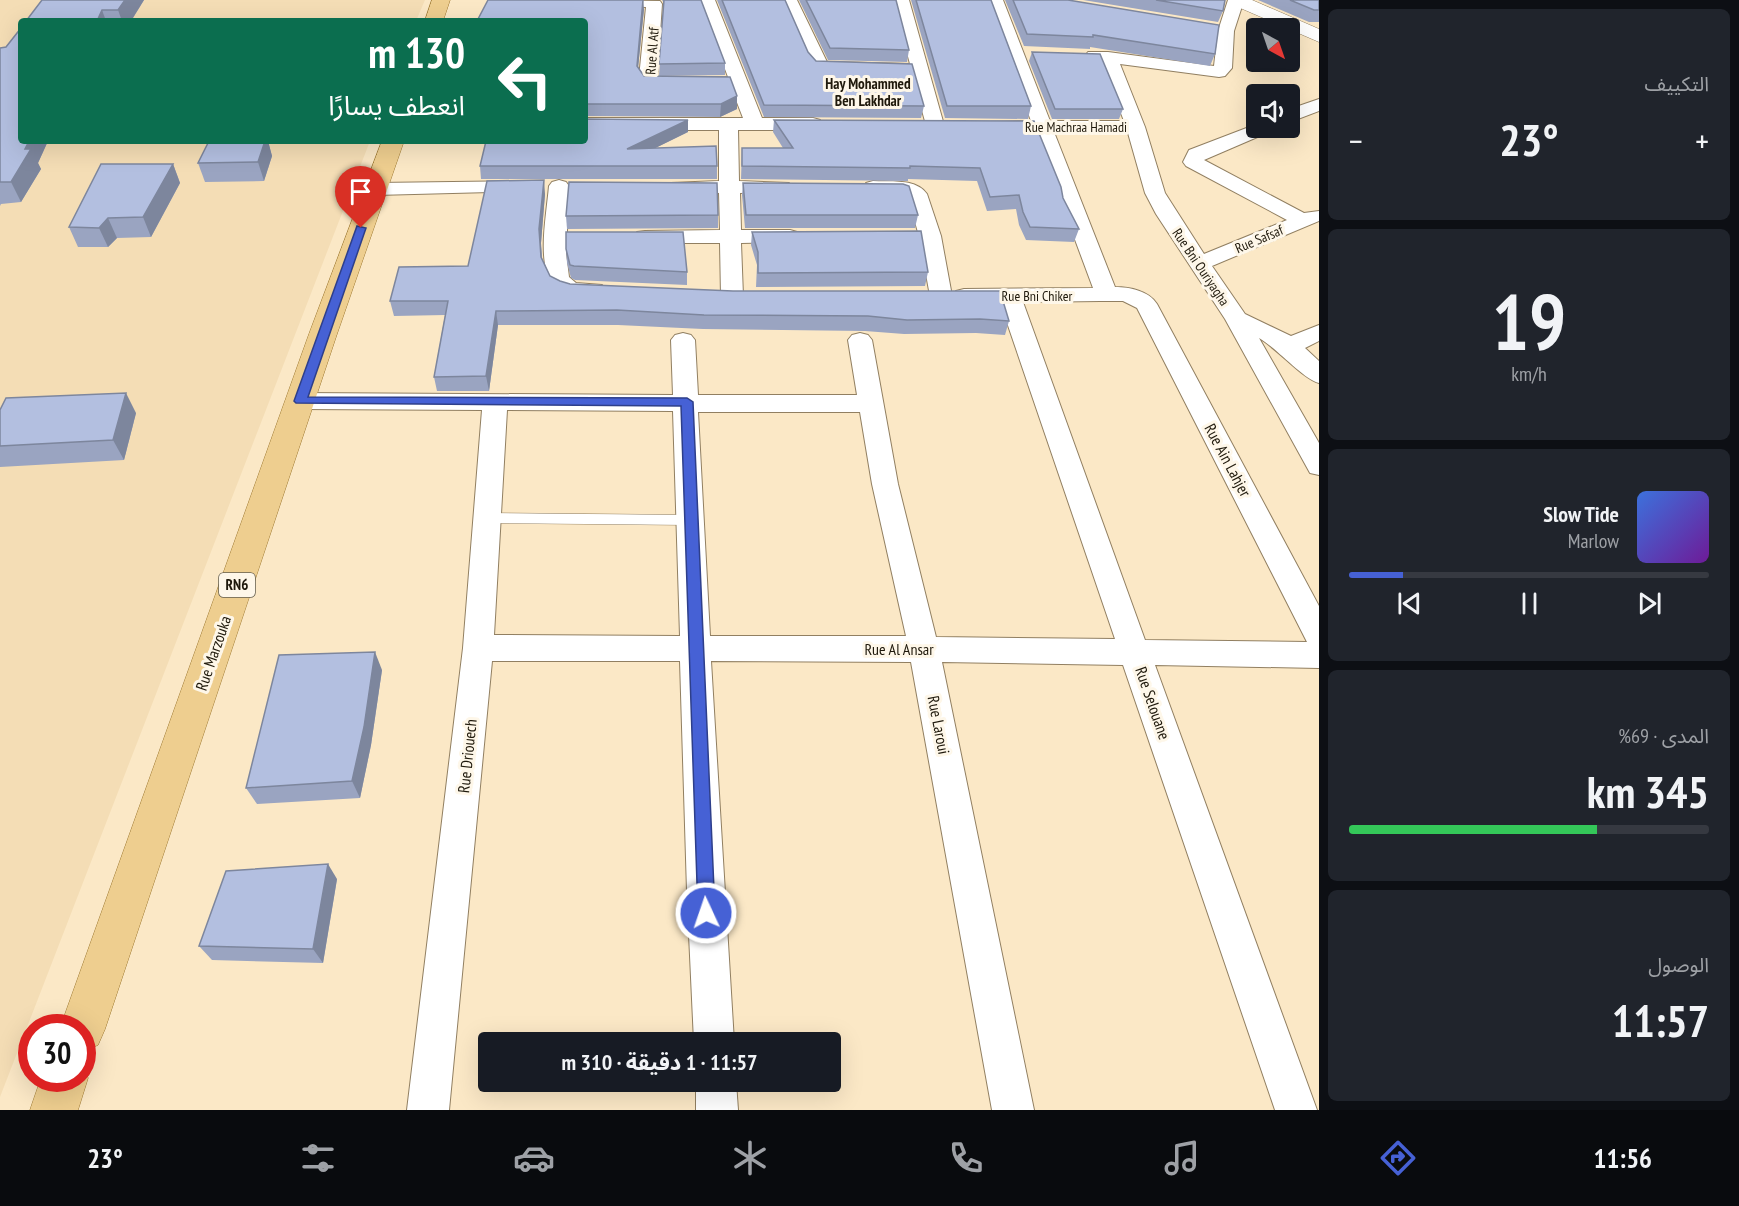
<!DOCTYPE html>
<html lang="ar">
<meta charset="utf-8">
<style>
body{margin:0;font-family:"PT Sans Narrow","Noto Sans Arabic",sans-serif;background:#20242c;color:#f1f3f6;direction:rtl;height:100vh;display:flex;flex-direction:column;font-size:22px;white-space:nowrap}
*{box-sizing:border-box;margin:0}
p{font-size:20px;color:#9ea1a6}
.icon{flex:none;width:33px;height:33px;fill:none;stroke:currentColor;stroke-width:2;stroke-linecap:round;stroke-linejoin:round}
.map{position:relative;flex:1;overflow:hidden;direction:ltr}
.sheet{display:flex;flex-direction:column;gap:9px;padding:9px;background:#0d0f14;width:420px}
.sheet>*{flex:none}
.guide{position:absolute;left:18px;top:18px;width:570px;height:126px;border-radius:6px;box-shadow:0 6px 24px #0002;direction:rtl;background:#0b6e4f;color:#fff;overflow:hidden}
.needle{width:39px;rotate:140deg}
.controls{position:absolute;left:1246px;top:18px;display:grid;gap:12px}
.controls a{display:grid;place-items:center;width:54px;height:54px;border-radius:6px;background:#171b24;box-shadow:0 6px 24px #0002;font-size:30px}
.speed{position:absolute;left:18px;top:1014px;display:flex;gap:12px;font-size:30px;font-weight:700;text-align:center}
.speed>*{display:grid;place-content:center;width:78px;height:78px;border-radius:50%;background:#171b24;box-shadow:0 6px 24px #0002;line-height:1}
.speed .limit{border:9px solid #d22;background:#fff;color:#111}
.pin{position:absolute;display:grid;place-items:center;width:51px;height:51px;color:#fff;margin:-62px -26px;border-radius:50% 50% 50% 0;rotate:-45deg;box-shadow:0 0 6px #0007}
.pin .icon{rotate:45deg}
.me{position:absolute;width:66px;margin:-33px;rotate:357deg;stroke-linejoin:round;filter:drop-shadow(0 0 4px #0008)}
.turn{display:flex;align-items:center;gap:21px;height:126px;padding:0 24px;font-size:27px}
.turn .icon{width:78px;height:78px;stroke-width:2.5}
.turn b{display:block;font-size:42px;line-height:51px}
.big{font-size:45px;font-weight:700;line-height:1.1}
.sheet .widget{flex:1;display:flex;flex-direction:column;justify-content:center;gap:9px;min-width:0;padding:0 21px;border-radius:9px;background:#20242c}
.sheet .dial{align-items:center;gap:0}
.dial b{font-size:78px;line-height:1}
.song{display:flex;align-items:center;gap:18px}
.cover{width:72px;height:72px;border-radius:9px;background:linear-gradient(135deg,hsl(220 70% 55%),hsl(280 70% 35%))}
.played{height:6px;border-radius:3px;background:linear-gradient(90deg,#4661d5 15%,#363941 15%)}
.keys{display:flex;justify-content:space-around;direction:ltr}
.heat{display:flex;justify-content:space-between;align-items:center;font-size:33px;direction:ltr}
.charge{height:9px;border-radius:4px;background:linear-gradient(90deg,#34c759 69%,#363941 0)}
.trip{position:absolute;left:478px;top:1032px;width:363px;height:60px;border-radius:6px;background:#171b24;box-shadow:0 6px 24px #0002;font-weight:700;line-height:60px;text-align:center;direction:rtl}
.tabs{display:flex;height:96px;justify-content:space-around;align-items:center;background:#090b0e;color:#9ea1a6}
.tabs .icon{width:42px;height:42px}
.tabs .current{color:#4661d5}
.tabs b{font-size:27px;color:#f1f3f6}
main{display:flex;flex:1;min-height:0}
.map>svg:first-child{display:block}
</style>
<main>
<section class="sheet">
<div class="widget"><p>التكييف</p>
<div class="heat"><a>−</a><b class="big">23°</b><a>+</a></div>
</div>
<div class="widget dial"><b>19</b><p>km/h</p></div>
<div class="widget">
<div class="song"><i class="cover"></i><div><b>Slow Tide</b><p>Marlow</p></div></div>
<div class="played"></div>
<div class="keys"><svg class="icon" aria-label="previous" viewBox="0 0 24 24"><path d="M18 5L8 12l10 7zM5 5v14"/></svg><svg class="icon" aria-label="pause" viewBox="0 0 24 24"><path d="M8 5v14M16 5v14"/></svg><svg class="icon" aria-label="next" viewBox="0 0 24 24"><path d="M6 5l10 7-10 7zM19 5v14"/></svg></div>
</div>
<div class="widget"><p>المدى · 69%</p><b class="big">345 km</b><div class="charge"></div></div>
<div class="widget"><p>الوصول</p><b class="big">11:57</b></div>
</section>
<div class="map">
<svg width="1319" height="1110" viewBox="0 0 1319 1110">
<rect width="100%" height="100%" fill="#fbe8c6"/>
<path fill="#f4ddb5" d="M 0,0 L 425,0 L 416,21 L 21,21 L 21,141 L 370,141 L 0,1097 Z"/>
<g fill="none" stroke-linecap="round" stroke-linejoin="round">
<g stroke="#917f61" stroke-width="1">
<path id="lane" d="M 487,513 L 691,515 L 696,516 L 698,520 L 696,524 L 691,525 L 487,523 L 480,518 Z"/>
</g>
<g stroke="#917f61" stroke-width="2">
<g id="street">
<path d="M 574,0 L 660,1 L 662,4 L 657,78 L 728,77 L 699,0 L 715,0 L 762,118 L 813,118 L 820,120 L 822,124 L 820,128 L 813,130 L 738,130 L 739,181 L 789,183 L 792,187 L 789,191 L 740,193 L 741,230 L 790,230 L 797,232 L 801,236 L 797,240 L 790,242 L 741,243 L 743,296 L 740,301 L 732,303 L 724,301 L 721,296 L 720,243 L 645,243 L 637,242 L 634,237 L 637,232 L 645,231 L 720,230 L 719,193 L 671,191 L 668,187 L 671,183 L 719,181 L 719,130 L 585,130 L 585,118 L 743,118 L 731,87 L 646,87 L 639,78 L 646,7 L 582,5 Z"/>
<path d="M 781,0 L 797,0 L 827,62 L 910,64 L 893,0 L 909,0 L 944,125 L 942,129 L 928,129 L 926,125 L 912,74 L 816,71 L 809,63 Z"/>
<path d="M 987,0 L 1003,0 L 1050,121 L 1124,121 L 1101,62 L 1088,60 L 1085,56 L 1088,52 L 1108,52 L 1214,66 L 1218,31 L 1228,0 L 1244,0 L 1234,31 L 1232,68 L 1225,76 L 1219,77 L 1120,64 L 1145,127 L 1165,193 L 1204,254 L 1287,220 L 1186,166 L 1183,162 L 1189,150 L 1257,124 L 1257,128 L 1271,128 L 1269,132 L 1204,160 L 1304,213 L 1319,211 L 1319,221 L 1212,266 L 1245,314 L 1291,336 L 1319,325 L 1319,341 L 1305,348 L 1319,361 L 1319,383 C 1303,379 1278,349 1259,338 L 1319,443 L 1319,475 L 1310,473 L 1225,319 L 1156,214 L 1145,193 L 1128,133 L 1054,132 L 1115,287 C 1130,287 1149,291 1157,304 L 1319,606 L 1319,668 L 1155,665 L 1317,1110 L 1275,1110 L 1123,665 L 942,662 L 1034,1110 L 992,1110 L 911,662 L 711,661 L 734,1042 L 694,1042 L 687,891 L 680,661 L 492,661 L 449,1110 L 407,1110 L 463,648 L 482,410 L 300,409 L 291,407 L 288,401 L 291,395 L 300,393 L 673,395 L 671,340 L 675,335 L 683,333 L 691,335 L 695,340 L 698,395 L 857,395 L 848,340 L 852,335 L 860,333 L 868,335 L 872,340 L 898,484 L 936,637 L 1115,639 L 1000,302 L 956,301 L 953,296 L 956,291 L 964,289 L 1093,288 L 1035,132 L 990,130 L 988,126 L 990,122 L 1031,121 ZM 1100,301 L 1123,301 L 1137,308 L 1307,642 L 1145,640 L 1023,302 ZM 507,410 L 673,411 L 680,636 L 494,635 ZM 698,412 L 860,412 L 872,484 L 906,636 L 710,636 Z"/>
<path d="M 1319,99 L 1319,111 L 1290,122 L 1290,109 Z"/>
<path d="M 559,180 L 566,182 L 569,186 L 566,253 L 569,277 L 576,283 L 602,285 L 605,290 L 602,295 C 525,314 545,232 549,186 L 552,182 Z"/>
<path d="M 524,181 L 531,183 L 534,187 L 531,191 L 376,195 L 369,193 L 366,189 L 369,185 L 376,183 Z"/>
<path d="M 873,181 C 890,182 916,178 927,194 L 941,236 L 952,296 L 949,301 L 941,303 L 933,301 L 930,296 L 919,236 L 908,197 L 900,194 L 866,191 L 863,187 L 866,183 Z"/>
<path d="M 696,1082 L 736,1082 L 738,1110 L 696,1110 Z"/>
</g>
</g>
<g stroke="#917f61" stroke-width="1">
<path id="secondary" d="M 1228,0 L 1252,0 L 1319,29 L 1319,42 L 1231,4 Z"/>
</g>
<g stroke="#9e7931" stroke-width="1">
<g id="primary">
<path d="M 432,0 L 450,0 L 443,21 L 425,21 Z"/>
<path d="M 382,141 L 404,141 L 337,334 L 105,1029 L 98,1045 L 82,1052 L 82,1028 L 60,1028 L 309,334 Z"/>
<path d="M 82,1064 L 88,1078 L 78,1110 L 30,1110 L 41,1078 L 82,1078 Z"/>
</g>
</g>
<use href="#lane" fill="#fff" fill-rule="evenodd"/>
<use href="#street" fill="#fff" fill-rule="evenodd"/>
<use href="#secondary" fill="#fff" fill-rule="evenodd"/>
<use href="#primary" fill="#eece8f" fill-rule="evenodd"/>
</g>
<g fill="#9aa4c1">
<path d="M 42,0 L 144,0 L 131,21 L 26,21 Z"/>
<path d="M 662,0 L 701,0 L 725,63 L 725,75 L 659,76 L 664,3 Z"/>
<path d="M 717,0 L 785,0 L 808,52 L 816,61 L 924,106 L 921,118 L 764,117 Z"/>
<path d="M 799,0 L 896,0 L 909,50 L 907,62 L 828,60 Z"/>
<path d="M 911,0 L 991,0 L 1031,106 L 1028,119 L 945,118 Z"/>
<path d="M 1005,0 L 1068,0 L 1215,54 L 1210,66 L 1090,47 L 1090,49 L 1024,46 Z"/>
<path d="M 1083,0 L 1225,0 L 1223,11 L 1218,22 Z"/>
<path d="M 1258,0 L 1319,0 L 1319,22 L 1309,22 Z"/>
<path d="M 644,9 L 638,68 L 644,76 L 737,96 L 737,109 L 720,117 L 585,116 L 585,21 Z"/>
<path d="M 6,47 L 21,141 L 48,141 L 38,163 L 41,169 L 21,202 L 1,204 L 0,206 L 0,48 Z"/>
<path d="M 1032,52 L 1123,109 L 1119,119 L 1052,119 L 1029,61 Z"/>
<path d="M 774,120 L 1034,121 L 1063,198 L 1079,229 L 1074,242 L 1026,240 L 1019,225 L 1016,209 L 987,211 L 977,181 L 908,179 L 908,181 L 741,179 L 742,148 L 783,148 L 773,132 Z"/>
<path d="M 688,132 L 655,148 L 717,166 L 717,179 L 481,179 L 480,166 Z"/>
<path d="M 209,141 L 268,141 L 272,156 L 264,181 L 205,182 L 198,163 Z"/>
<path d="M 173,164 L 180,183 L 151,237 L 117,238 L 108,247 L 78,247 L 69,227 Z"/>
<path d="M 743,183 L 918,215 L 915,228 L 745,228 L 742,195 Z"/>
<path d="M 545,194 L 541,243 L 542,258 L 550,276 L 560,281 L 570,284 L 1009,321 L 1005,335 L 976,333 L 904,334 L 865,331 L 703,329 L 618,325 L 498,325 L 489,391 L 437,391 L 434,377 L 445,315 L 394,316 L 390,301 L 468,266 Z"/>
<path d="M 718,215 L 718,228 L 567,229 L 566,216 Z"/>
<path d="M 752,232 L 928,272 L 925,286 L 756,287 L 757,265 L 751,245 Z"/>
<path d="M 566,249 L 687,272 L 687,285 L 575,280 L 571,278 L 567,263 Z"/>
<path d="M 0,410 L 136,413 L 124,460 L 0,467 Z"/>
<path d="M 382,670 L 371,745 L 360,798 L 257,804 L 246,788 Z"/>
<path d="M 337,879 L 323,963 L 212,960 L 199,946 Z"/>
</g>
<g fill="#7d869d">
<path d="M 125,0 L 144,0 L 131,21 L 122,21 L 118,10 Z"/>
<path d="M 643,0 L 644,9 L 637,78 L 637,66 Z"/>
<path d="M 102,10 L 106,21 L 97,21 Z"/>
<path d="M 737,96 L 737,109 L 720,117 L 721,104 Z"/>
<path d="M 688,120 L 688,132 L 627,162 L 627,149 Z"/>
<path d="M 29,141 L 48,141 L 38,163 L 41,169 L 21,202 L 11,182 Z"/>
<path d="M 265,141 L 268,141 L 272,156 L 264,181 L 258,162 Z"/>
<path d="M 173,164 L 180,183 L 151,237 L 143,217 Z"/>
<path d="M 544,180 L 545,194 L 541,243 L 542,271 L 539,229 Z"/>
<path d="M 108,218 L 117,238 L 108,247 L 99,228 Z"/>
<path d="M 496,311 L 498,325 L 489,391 L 486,376 Z"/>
<path d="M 126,393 L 136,413 L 124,460 L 113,440 Z"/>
<path d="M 375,652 L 382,670 L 371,745 L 360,798 L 352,781 Z"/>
<path d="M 328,864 L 337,879 L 323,963 L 313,949 Z"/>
</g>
<g fill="#b3bfe0" stroke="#7d869d" stroke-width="1.5">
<path d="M 42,0 L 125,0 L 118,10 L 102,10 L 97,21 L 26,21 Z"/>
<path d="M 488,0 L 643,0 L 637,66 L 644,76 L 730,77 L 737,96 L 721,104 L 585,104 L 585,21 L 477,21 Z"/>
<path d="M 664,0 L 701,0 L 725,63 L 659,64 Z"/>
<path d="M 722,0 L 785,0 L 808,52 L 816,61 L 912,64 L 924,106 L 764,105 Z"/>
<path d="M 806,0 L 896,0 L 909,50 L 830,48 Z"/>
<path d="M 916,0 L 991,0 L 1031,106 L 947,106 Z"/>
<path d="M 1013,0 L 1068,0 L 1219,25 L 1215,54 L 1093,35 L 1093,37 L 1027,34 Z"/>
<path d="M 1156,0 L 1225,0 L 1223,11 Z"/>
<path d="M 1290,0 L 1319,0 L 1319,10 L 1314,10 Z"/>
<path d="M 21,28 L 21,141 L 29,141 L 25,149 L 31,149 L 11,182 L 0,182 L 0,48 L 6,47 Z"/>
<path d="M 1032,52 L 1100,54 L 1123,109 L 1055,109 Z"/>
<path d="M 585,119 L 688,120 L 627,149 L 716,146 L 717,166 L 480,166 L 486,141 L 585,141 Z"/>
<path d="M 774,120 L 1034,121 L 1061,187 L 1063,198 L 1079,229 L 1030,227 L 1023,212 L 1019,195 L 990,197 L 980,168 L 910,166 L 910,168 L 742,166 L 742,148 L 793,148 Z"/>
<path d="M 209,141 L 265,141 L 258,162 L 198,163 Z"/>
<path d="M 101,164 L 173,164 L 143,217 L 108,218 L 99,228 L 69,227 Z"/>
<path d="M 544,180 L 539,229 L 541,257 L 550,276 L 560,281 L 570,284 L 733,291 L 1000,291 L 1009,321 L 980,319 L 907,320 L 868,316 L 704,315 L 617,310 L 496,311 L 486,376 L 434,377 L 448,301 L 390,301 L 399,267 L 468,266 L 487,181 Z"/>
<path d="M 569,182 L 717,183 L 718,215 L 566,216 Z"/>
<path d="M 743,183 L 903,184 L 909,186 L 918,215 L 746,215 Z"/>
<path d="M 921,231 L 928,272 L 758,273 L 758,252 L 752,232 Z"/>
<path d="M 566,232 L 683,232 L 687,272 L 574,266 L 570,265 L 566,249 Z"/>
<path d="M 126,393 L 113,440 L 0,446 L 0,410 L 6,398 Z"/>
<path d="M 375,652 L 364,727 L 352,781 L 246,788 L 279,655 Z"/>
<path d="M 328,864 L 313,949 L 199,946 L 226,871 Z"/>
</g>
<path fill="#4661d5" stroke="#2e3f8a" stroke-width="1.5" d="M 357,226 L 366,228 L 308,397 L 687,398 L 693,402 L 715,913 L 713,919 L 706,922 L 700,919 L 698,913 L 681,406 L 296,403 L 294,401 Z"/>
<g text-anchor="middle" stroke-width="6" stroke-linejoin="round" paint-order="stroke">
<g font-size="14" fill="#1f190c" stroke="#fef7e9">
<text transform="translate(652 51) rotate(-86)" y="5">Rue Al Atf</text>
<text x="1076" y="132">Rue Machraa Hamadi</text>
<text transform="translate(1259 239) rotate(-23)" y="5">Rue Safsaf</text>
<text transform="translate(1201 267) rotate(56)" y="5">Rue Bni Ouriyagha</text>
<text x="1037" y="301">Rue Bni Chiker</text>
</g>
<g font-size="15" font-weight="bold" fill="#1f190c" stroke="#fef7e9">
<text x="868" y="89">Hay Mohammed<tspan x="868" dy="17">Ben Lakhdar</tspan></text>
</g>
<rect fill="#fef7e9" stroke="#625c4e" stroke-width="1.5" x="219" y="573" width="36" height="24" rx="4.5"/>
<g font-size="15" font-weight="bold" fill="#1f190c">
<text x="237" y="590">RN6</text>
</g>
<g font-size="16" fill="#1f190c" stroke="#fef7e9">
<text transform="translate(1228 460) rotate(62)" y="6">Rue Ain Lahjer</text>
<text x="899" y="655">Rue Al Ansar</text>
<text transform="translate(213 653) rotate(-71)" y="6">Rue Marzouka</text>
<text transform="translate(1153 703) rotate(71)" y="6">Rue Selouane</text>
<text transform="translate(939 725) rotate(79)" y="6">Rue Laroui</text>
<text transform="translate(467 756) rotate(-84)" y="6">Rue Driouech</text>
</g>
</g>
</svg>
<div class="controls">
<a><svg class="needle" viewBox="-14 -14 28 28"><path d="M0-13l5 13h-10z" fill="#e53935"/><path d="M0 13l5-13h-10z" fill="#9ea1a6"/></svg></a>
<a><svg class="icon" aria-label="sound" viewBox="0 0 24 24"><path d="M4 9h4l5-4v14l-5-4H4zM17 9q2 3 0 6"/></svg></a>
</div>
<div class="speed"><div class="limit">30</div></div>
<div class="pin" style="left:361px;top:228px;background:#d93025"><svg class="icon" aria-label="arrive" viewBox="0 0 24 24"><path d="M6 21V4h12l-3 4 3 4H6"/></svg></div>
<svg class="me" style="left:706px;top:913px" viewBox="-20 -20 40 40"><circle r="17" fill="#4661d5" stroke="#fff" stroke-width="3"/><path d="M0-11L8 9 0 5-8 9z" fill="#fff"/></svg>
<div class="trip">11:57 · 1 دقيقة · 310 m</div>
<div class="guide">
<div class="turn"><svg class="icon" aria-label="left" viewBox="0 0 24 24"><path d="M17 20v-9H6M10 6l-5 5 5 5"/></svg><div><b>130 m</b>انعطف يسارًا</div></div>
</div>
</div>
</main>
<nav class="tabs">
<b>11:56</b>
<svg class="icon current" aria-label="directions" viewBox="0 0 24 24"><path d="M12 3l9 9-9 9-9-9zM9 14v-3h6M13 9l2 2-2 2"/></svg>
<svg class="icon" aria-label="music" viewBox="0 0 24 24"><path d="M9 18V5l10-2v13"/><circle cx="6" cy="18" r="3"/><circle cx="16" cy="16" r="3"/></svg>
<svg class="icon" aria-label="phone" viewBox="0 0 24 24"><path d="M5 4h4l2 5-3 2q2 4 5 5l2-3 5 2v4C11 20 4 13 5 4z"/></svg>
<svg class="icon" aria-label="climate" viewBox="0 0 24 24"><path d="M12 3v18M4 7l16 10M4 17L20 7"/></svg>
<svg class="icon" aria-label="car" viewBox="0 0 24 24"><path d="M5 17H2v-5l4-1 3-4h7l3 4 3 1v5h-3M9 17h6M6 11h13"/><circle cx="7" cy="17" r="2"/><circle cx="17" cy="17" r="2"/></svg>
<svg class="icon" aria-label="filters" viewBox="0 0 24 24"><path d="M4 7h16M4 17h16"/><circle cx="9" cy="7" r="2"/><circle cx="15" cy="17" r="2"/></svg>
<b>23°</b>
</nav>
